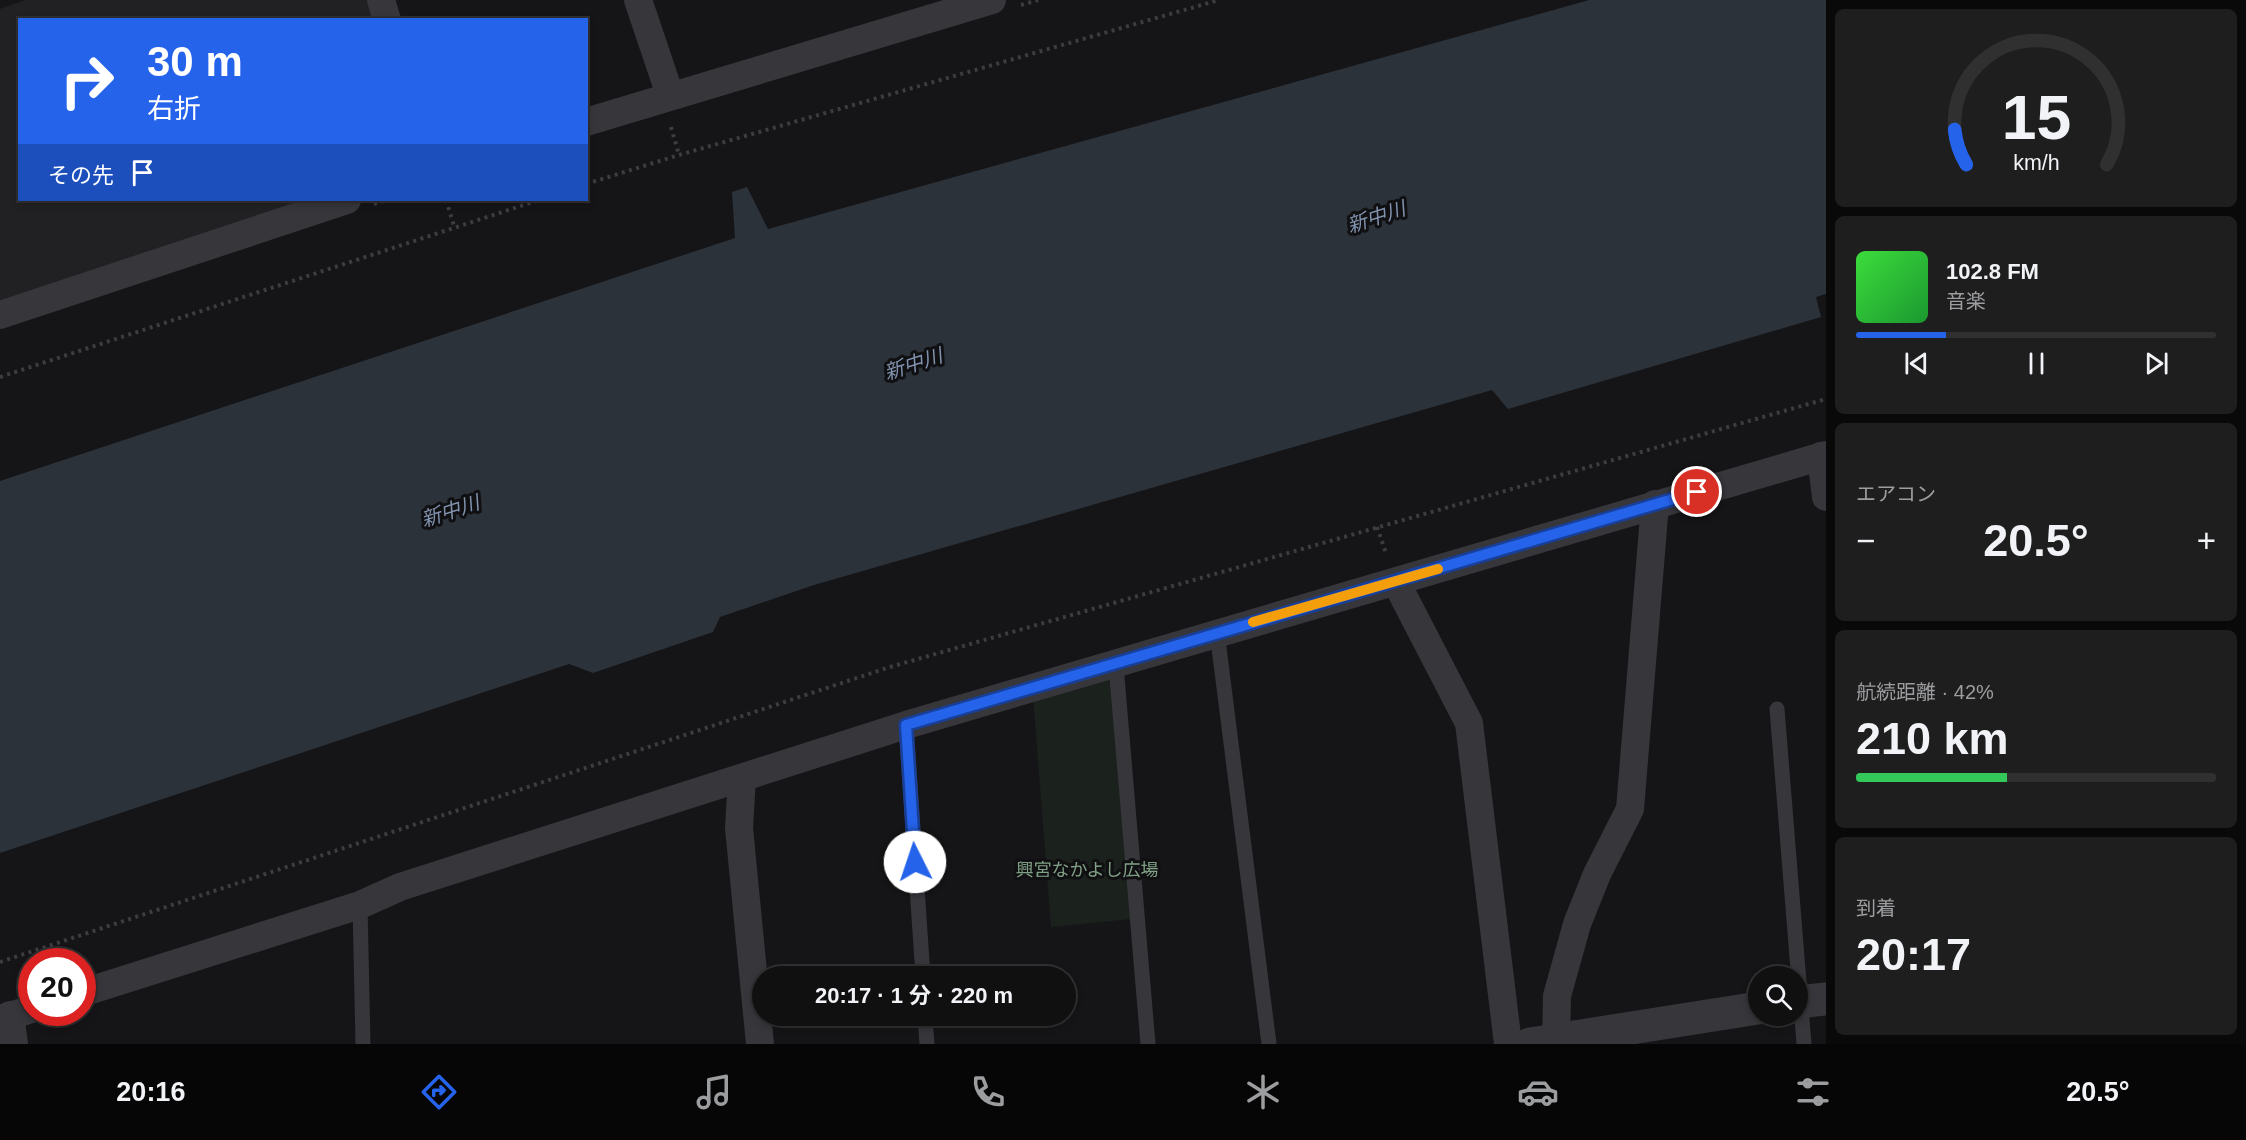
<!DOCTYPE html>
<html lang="ja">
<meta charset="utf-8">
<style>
body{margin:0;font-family:Helvetica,"Noto Sans JP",sans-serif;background:#1e1e1f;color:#f1f3f6;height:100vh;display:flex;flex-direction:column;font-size:22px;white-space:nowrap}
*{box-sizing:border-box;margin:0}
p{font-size:20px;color:#9c9d9f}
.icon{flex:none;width:33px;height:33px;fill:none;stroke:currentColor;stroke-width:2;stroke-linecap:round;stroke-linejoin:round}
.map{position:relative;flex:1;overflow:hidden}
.side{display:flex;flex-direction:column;gap:9px;padding:9px;background:#090909;width:420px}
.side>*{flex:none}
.guide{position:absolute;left:18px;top:18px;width:570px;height:183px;border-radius:0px;box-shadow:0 3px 9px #0003,0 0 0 2px #303031;background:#2563eb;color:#fff;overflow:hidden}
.tools{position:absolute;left:1748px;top:966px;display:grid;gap:12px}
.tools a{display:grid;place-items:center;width:60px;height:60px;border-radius:50%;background:#101011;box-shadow:0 3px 9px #0003,0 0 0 2px #303031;font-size:30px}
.speed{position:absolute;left:18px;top:948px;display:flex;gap:12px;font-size:30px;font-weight:700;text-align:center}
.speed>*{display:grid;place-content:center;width:78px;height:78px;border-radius:50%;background:#101011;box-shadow:0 3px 9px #0003,0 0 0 2px #303031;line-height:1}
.speed .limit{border:9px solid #d22;background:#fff;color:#111}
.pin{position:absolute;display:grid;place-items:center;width:51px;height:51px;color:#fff;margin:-26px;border:3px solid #fff;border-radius:50%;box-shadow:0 2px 6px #0007}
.me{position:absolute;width:66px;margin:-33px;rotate:356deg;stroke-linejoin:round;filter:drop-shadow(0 0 4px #0008)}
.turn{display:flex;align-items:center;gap:21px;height:126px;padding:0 30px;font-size:27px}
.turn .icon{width:78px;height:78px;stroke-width:2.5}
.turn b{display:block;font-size:42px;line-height:51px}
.then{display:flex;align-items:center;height:57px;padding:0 30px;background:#0003;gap:12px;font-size:22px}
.big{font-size:45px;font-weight:700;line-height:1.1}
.side .card{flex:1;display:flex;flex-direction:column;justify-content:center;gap:9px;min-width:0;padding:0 21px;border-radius:9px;background:#1e1e1f}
.side .dial{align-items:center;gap:0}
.dial svg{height:156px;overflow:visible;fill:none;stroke:#303031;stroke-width:7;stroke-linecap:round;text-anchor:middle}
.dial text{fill:#f1f3f6;stroke:none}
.song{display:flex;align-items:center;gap:18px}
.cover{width:72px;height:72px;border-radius:9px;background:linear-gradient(135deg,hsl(120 70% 55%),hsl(130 70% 35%))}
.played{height:6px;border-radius:3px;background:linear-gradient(90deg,#2563eb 25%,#303031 25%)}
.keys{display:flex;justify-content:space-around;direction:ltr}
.heat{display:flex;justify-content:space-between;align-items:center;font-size:33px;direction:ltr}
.charge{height:9px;border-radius:4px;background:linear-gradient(90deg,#34c759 42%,#303031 0)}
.trip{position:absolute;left:752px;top:966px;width:324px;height:60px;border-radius:30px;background:#101011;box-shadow:0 3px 9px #0003,0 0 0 2px #303031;font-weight:700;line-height:60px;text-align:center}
.tabs{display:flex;height:96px;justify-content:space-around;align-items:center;background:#060607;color:#9c9d9f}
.tabs .icon{width:42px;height:42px}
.tabs .active{color:#2563eb}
.tabs b{font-size:27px;color:#f1f3f6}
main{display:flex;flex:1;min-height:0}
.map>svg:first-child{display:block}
</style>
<main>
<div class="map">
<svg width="1826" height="1044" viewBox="0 0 1826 1044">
<rect width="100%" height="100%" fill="#151517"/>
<path fill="#212123" d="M 25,0 L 373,0 L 379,19 L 20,20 L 20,200 L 322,200 L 0,306 L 0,9 Z"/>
<path fill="#1b211d" d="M 1111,674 L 1131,919 L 1051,927 L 1033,696 Z"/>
<path fill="#2c323a" d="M 1589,0 L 1826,0 L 1826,294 L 1816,297 L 1821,317 L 1508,409 L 1492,390 L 814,585 L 720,617 L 713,632 L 593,673 L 569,664 L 0,853 L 0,481 L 735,238 L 732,192 L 747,187 L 768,229 Z"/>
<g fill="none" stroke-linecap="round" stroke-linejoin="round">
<g stroke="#3c3d42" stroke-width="4" stroke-dasharray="3 4.5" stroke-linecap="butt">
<path d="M 1021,5 L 1038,0"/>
<path d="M 671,127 L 679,155"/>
<path d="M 586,184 L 679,155 L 1219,0"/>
<path d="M 446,200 L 454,226"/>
<path d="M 374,204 L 387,200"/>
<path d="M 0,377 L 539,200"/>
<path d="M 1377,527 L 1386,553"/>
<path d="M 0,962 L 890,667 L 1826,399"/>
</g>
<g stroke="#36363b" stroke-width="15">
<path d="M 1217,632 L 1269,1044"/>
<path d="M 1116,665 L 1148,1044"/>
<path d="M 1777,709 L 1804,1044"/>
<path d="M 906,725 L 923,976"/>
<path d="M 360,905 L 363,1044"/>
<path d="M 925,1016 L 927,1044"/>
</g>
<g stroke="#36363b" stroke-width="28">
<path d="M 381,0 L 387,20"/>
<path d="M 638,0 L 670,95"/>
<path d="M 586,122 L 992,0"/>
<path d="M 0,315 L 347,200"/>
<path d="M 1821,456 L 1826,497"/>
<path d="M 1396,582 L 1469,723 L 1508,1044"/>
<path d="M 742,778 L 739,828 L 760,1044"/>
<path d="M 82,993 L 360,905 L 400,887 L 906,725 L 1826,455"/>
<path d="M 10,1015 L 14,1044"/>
<path d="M 0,1019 L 32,1009"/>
<path d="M 1556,1044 L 1557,996 L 1577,924 L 1597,874 L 1630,809 L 1655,504"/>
</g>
<g stroke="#36363b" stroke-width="33">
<path d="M 1797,1002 L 1826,999"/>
<path d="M 1530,1044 L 1758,1008"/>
</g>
</g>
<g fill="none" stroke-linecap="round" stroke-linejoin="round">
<g stroke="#184099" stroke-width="15">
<path id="route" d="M 915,862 L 906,725 L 1697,492"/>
</g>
<use href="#route" stroke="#2563eb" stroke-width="10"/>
<path stroke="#f59e0b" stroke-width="10" d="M 1253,622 L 1438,569"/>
</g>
<g text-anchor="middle" stroke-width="6" stroke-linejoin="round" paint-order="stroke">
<g font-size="18" fill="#80a086" stroke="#101012">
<text x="1087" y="876">興宮なかよし広場</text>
</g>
<g font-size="20" font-style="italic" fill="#8193af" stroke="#101012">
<text transform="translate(1376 217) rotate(-18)" y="7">新中川</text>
<text transform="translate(913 364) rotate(-18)" y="7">新中川</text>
<text transform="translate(450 511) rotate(-18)" y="7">新中川</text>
</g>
</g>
</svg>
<div class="tools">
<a><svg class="icon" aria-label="search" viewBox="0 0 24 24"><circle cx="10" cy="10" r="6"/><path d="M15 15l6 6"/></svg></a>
</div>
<div class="speed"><div class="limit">20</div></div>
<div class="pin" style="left:1697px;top:492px;background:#d93025"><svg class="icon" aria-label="arrive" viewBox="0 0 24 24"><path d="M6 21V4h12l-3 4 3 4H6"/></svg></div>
<svg class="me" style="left:915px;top:862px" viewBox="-20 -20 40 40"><circle r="19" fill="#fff"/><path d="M0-13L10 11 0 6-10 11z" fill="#2563eb"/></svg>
<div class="trip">20:17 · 1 分 · 220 m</div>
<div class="guide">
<div class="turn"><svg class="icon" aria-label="right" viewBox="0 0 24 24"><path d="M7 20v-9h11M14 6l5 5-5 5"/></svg><div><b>30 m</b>右折</div></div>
<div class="then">その先<svg class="icon" aria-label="arrive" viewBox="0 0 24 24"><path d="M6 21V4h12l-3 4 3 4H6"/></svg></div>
</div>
</div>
<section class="side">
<div class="card dial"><svg viewBox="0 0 100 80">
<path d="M14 69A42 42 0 1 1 86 69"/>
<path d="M14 69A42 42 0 0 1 8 51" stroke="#2563eb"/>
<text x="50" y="56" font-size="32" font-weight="700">15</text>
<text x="50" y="72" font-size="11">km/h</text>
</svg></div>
<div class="card">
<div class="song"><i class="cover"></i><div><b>102.8 FM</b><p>音楽</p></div></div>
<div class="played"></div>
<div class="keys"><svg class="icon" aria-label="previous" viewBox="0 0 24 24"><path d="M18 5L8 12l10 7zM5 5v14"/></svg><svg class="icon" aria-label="pause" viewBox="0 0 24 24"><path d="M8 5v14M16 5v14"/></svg><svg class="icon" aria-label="next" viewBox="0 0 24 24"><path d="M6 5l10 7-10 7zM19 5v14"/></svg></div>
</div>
<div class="card"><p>エアコン</p>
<div class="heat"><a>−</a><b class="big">20.5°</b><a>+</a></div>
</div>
<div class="card"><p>航続距離 · 42%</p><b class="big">210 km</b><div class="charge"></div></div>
<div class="card"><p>到着</p><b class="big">20:17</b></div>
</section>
</main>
<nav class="tabs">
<b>20:16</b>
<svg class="icon active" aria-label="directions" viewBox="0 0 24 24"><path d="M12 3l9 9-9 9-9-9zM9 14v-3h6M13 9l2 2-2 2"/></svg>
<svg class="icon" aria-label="music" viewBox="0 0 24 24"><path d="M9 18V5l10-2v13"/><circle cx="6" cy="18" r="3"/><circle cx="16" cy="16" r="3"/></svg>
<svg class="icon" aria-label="phone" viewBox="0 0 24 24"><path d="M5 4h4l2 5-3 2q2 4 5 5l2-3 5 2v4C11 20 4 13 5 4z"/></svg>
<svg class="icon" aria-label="climate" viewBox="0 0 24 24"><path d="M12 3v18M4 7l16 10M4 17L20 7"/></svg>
<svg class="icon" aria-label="car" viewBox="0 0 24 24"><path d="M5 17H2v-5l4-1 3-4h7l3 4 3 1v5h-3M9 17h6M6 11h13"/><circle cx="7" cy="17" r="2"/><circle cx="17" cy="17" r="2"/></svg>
<svg class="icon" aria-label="filters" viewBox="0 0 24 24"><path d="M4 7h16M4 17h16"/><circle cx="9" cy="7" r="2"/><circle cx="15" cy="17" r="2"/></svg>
<b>20.5°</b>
</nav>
